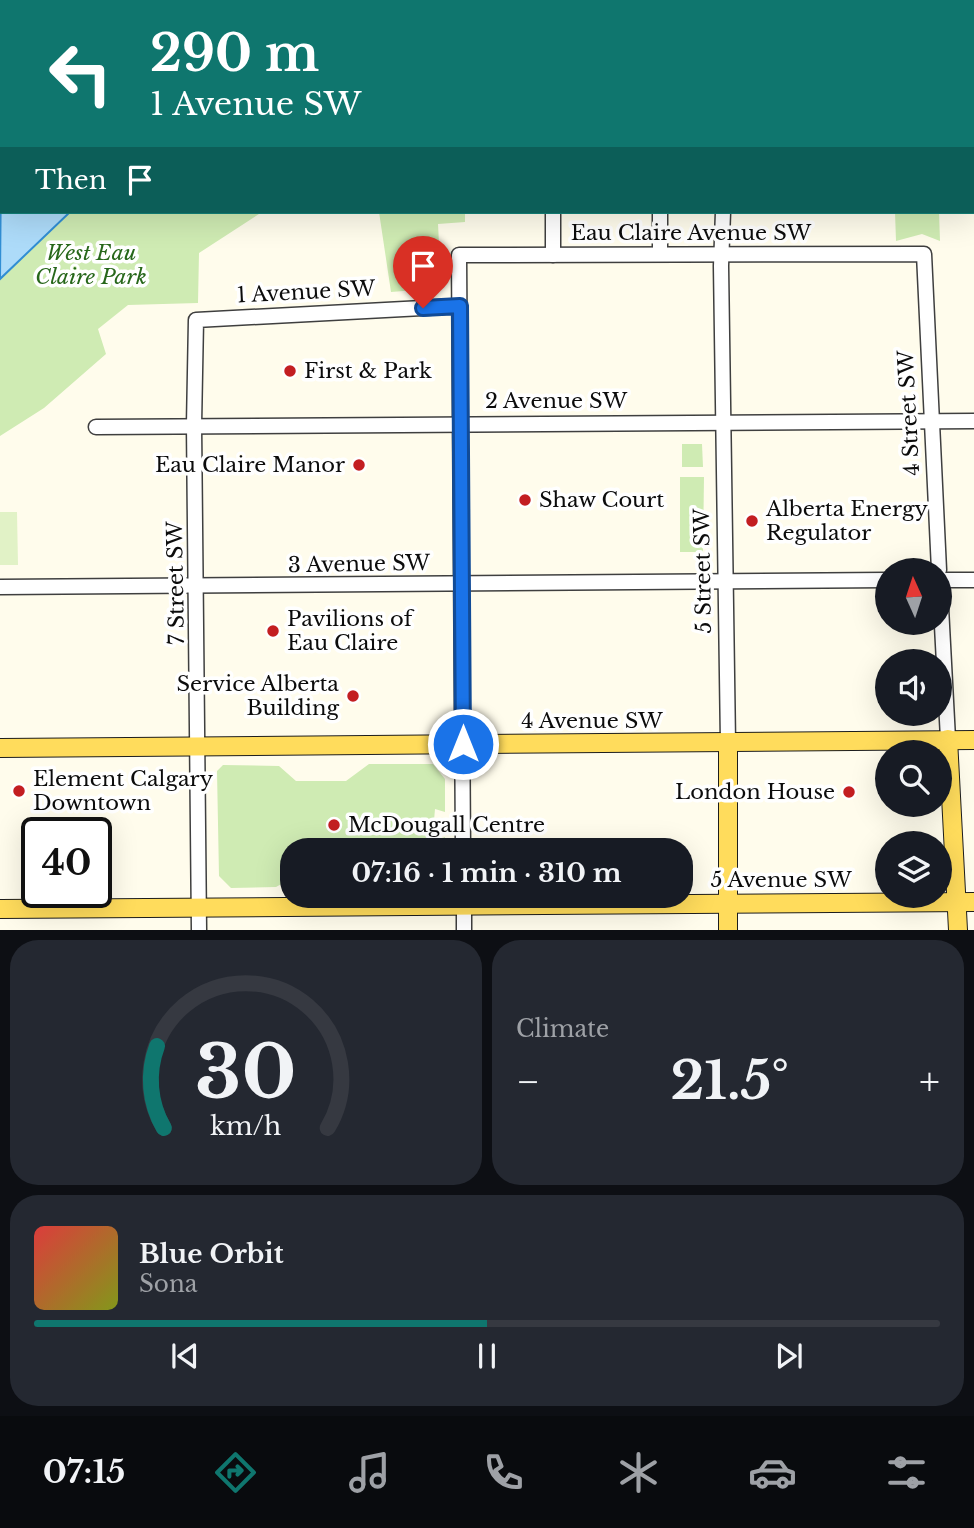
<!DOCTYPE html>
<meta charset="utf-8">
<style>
body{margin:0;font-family:"Libre Baskerville",serif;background:#242831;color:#f1f3f6;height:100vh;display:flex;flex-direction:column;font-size:26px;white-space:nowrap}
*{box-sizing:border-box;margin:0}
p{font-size:23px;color:#9ea1a6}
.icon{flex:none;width:38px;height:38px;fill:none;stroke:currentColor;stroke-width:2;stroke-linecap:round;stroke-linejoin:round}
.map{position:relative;height:930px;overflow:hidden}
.side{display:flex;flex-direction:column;gap:10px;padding:10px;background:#0d0f14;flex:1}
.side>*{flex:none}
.top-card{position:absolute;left:0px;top:0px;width:975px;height:214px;box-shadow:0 7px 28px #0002;background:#0f766e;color:#fff;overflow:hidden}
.needle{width:46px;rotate:357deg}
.controls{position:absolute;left:875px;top:558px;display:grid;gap:14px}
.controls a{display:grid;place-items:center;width:77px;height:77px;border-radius:50%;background:#171b24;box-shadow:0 7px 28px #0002;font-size:35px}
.speed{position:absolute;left:21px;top:817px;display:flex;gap:14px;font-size:35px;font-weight:700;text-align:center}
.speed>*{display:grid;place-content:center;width:91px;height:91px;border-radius:50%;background:#171b24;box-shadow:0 7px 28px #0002;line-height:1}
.speed .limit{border:4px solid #111;border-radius:10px;background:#fff;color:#111}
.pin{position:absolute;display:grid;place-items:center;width:60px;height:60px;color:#fff;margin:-72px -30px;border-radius:50% 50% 50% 0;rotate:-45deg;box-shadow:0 0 7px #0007}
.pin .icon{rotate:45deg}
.me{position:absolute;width:77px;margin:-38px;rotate:0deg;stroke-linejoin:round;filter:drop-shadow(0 0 5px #0008)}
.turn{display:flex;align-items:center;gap:24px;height:147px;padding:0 35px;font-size:32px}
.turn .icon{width:91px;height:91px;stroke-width:2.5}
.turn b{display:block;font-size:49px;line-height:60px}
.then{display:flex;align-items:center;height:66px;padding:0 35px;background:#0003;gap:14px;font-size:26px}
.big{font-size:52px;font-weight:700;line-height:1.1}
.side .widget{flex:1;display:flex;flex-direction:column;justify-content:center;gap:10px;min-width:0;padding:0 24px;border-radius:28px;background:#242831}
.side .dial{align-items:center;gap:0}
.dial svg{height:182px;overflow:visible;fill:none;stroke:#363941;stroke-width:7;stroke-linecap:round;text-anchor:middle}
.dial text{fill:#f1f3f6;stroke:none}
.song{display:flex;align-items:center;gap:21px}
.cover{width:84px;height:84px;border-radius:10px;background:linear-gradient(135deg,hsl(0 70% 55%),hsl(70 70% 35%))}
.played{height:7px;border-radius:4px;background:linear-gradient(90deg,#0f766e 50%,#363941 50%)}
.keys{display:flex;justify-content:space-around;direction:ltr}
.heat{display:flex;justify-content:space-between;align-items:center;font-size:38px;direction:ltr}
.side .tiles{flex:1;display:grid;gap:10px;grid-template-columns:1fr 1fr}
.widget:last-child{grid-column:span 2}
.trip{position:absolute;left:280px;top:838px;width:413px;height:70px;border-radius:28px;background:#171b24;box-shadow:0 7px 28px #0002;font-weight:700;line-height:70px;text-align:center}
.dock{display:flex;height:112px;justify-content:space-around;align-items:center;background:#090b0e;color:#9ea1a6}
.dock .icon{width:49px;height:49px}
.dock .active{color:#0f766e}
.dock b{font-size:32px;color:#f1f3f6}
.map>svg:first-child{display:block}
</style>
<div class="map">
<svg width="974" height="930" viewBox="0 0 974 930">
<rect width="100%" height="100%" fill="#fffcec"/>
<g fill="#cfebb3">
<path d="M 273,0 L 479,0 L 272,2 Z"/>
<path d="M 611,0 L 974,0 L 974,27 L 973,2 L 606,2 Z"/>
<path d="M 70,212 L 262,212 L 199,253 L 198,303 L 128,305 L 98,329 L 106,354 L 44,408 L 0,436 L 0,279 Z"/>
<path d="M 379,212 L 465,212 L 465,222 L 438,224 L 439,243 C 428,252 433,268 434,282 L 428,289 L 391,292 Z"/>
<path d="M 895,212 L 939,212 L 940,241 L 922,234 L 896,241 Z"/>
<path d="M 682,444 L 702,444 L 703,467 L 682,467 Z"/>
<path d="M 680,477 L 704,477 L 703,552 L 680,552 Z"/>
<path d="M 369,764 L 433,764 L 445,779 L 445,812 L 435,809 L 433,832 L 436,840 L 445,837 L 445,850 L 292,850 L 292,878 L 276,887 L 231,888 L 219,876 L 217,771 L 223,765 L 279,766 L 296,781 L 346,781 Z"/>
</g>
<path fill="#e1f2c6" d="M 0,512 L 17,512 L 18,565 L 0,565 Z"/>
<g fill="#addbf9" stroke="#318ed4" stroke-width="2">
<path d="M 59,0 L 277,0 L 57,2 Z"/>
<path d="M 472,0 L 611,0 L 469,2 Z"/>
<path d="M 2,49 L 2,212 L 70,212 L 0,279 Z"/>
</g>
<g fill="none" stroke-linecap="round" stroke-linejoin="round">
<g stroke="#3f3f3f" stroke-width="17">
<g id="minor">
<path d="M 723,212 L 721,266 L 728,743"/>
<path d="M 660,254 L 660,212"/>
<path d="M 553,255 L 553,212"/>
<path d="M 96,427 L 974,421"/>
<path d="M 940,580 L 974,580"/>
<path d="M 0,587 L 887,580"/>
<path d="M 940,588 L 948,739"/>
<path d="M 463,850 L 459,255 L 924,254 L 939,570"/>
<path d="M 464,896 L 464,930"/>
<path d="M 199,930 L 194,425 L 196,320 L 460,306"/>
</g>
</g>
<g stroke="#1d1d1d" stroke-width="20">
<g id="major">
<path d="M 948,739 L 958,930"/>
<path d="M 0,748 L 974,740"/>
<path d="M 0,909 L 974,902"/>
<path d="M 728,930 L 728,743"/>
</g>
</g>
<use href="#minor" stroke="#fff" stroke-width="14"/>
<use href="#major" stroke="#ffdc5c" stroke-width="18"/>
</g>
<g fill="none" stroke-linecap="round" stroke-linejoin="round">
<g stroke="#114b97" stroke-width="18">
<path id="route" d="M 423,308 L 460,306 L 463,744"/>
</g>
<use href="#route" stroke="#1a73e8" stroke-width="12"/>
</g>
<g fill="#c31e21" stroke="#fff" stroke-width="2.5">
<circle cx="290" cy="371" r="7"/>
<circle cx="359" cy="465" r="7"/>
<circle cx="525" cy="500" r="7"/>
<circle cx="752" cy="521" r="7"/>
<circle cx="273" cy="631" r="7"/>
<circle cx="353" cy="696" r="7"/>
<circle cx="19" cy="791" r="7"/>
<circle cx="849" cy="792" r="7"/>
<circle cx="334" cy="825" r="7"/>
</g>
<g text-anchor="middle" stroke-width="7" stroke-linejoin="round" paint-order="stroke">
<g font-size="21" fill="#0c0c0c" stroke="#fff">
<text x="691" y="240">Eau Claire Avenue SW</text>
<text transform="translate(306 292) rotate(-3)" y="7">1 Avenue SW</text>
<text x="556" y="408">2 Avenue SW</text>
<text transform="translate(909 413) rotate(-93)" y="7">4 Street SW</text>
<text transform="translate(359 564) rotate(-1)" y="7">3 Avenue SW</text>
<text transform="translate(703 571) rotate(-91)" y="7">5 Street SW</text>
<text transform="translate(176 583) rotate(-91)" y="7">7 Street SW</text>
<text x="592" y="728">4 Avenue SW</text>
<text x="781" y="887">5 Avenue SW</text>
</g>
<g font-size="21" font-style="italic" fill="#27671a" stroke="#fff">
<text x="91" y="260">West Eau<tspan x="91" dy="24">Claire Park</tspan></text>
</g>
<g font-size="21" fill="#0c0c0c" stroke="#fff" text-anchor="start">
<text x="304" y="378">First &amp; Park</text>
<text x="345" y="472" text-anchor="end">Eau Claire Manor</text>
<text x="539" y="507">Shaw Court</text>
<text x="766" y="516">Alberta Energy<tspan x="766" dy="24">Regulator</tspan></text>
<text x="287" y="626">Pavilions of<tspan x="287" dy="24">Eau Claire</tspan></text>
<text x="339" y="691" text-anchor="end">Service Alberta<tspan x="339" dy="24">Building</tspan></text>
<text x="33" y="786">Element Calgary<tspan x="33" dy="24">Downtown</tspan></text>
<text x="835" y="799" text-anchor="end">London House</text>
<text x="348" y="832">McDougall Centre</text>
</g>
</g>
</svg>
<div class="controls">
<a><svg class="needle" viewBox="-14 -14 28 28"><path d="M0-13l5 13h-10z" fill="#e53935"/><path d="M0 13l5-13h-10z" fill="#9ea1a6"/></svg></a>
<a><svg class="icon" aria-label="sound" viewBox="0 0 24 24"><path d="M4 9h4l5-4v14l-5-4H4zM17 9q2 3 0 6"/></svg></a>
<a><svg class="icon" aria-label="search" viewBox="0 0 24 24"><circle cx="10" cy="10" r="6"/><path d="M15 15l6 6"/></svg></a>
<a><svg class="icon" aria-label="layers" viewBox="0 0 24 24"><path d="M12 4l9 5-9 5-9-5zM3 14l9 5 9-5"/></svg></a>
</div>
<div class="speed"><div class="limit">40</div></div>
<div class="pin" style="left:423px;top:308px;background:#d93025"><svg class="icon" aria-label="arrive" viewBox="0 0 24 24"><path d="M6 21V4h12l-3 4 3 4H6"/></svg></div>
<svg class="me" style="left:463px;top:744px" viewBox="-20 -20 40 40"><circle r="17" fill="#1a73e8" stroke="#fff" stroke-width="3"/><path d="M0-11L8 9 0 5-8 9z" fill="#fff"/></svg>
<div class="trip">07:16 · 1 min · 310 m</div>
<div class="top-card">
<div class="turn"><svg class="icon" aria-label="left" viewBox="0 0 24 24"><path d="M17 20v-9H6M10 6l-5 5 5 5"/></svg><div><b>290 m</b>1 Avenue SW</div></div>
<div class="then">Then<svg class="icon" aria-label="arrive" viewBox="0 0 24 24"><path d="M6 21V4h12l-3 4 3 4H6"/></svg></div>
</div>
</div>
<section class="side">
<div class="tiles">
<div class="widget dial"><svg viewBox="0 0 100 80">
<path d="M14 69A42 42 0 1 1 86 69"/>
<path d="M14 69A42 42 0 0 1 11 33" stroke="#0f766e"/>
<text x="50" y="56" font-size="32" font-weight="700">30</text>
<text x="50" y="72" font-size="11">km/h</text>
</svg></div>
<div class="widget"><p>Climate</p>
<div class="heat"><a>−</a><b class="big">21.5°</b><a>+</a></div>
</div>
<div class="widget">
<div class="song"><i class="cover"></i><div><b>Blue Orbit</b><p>Sona</p></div></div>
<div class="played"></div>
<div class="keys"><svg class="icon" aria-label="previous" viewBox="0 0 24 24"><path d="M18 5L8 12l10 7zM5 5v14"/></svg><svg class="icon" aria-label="pause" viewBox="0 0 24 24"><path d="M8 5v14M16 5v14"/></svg><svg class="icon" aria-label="next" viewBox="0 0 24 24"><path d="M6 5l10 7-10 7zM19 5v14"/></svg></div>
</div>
</div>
</section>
<nav class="dock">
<b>07:15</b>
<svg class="icon active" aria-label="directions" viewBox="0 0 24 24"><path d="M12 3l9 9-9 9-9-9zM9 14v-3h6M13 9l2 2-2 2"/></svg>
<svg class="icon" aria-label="music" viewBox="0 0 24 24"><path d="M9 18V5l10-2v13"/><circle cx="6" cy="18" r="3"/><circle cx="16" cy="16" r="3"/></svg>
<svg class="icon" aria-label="phone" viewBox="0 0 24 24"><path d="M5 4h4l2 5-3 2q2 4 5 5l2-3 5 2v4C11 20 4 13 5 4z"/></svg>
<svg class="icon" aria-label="climate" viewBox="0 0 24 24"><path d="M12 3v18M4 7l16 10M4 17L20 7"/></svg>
<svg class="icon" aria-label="car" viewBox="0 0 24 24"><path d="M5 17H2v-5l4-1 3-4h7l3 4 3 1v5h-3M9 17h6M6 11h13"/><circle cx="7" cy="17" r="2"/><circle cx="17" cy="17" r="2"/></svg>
<svg class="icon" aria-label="filters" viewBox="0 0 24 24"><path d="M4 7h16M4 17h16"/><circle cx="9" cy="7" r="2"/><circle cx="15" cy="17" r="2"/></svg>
</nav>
